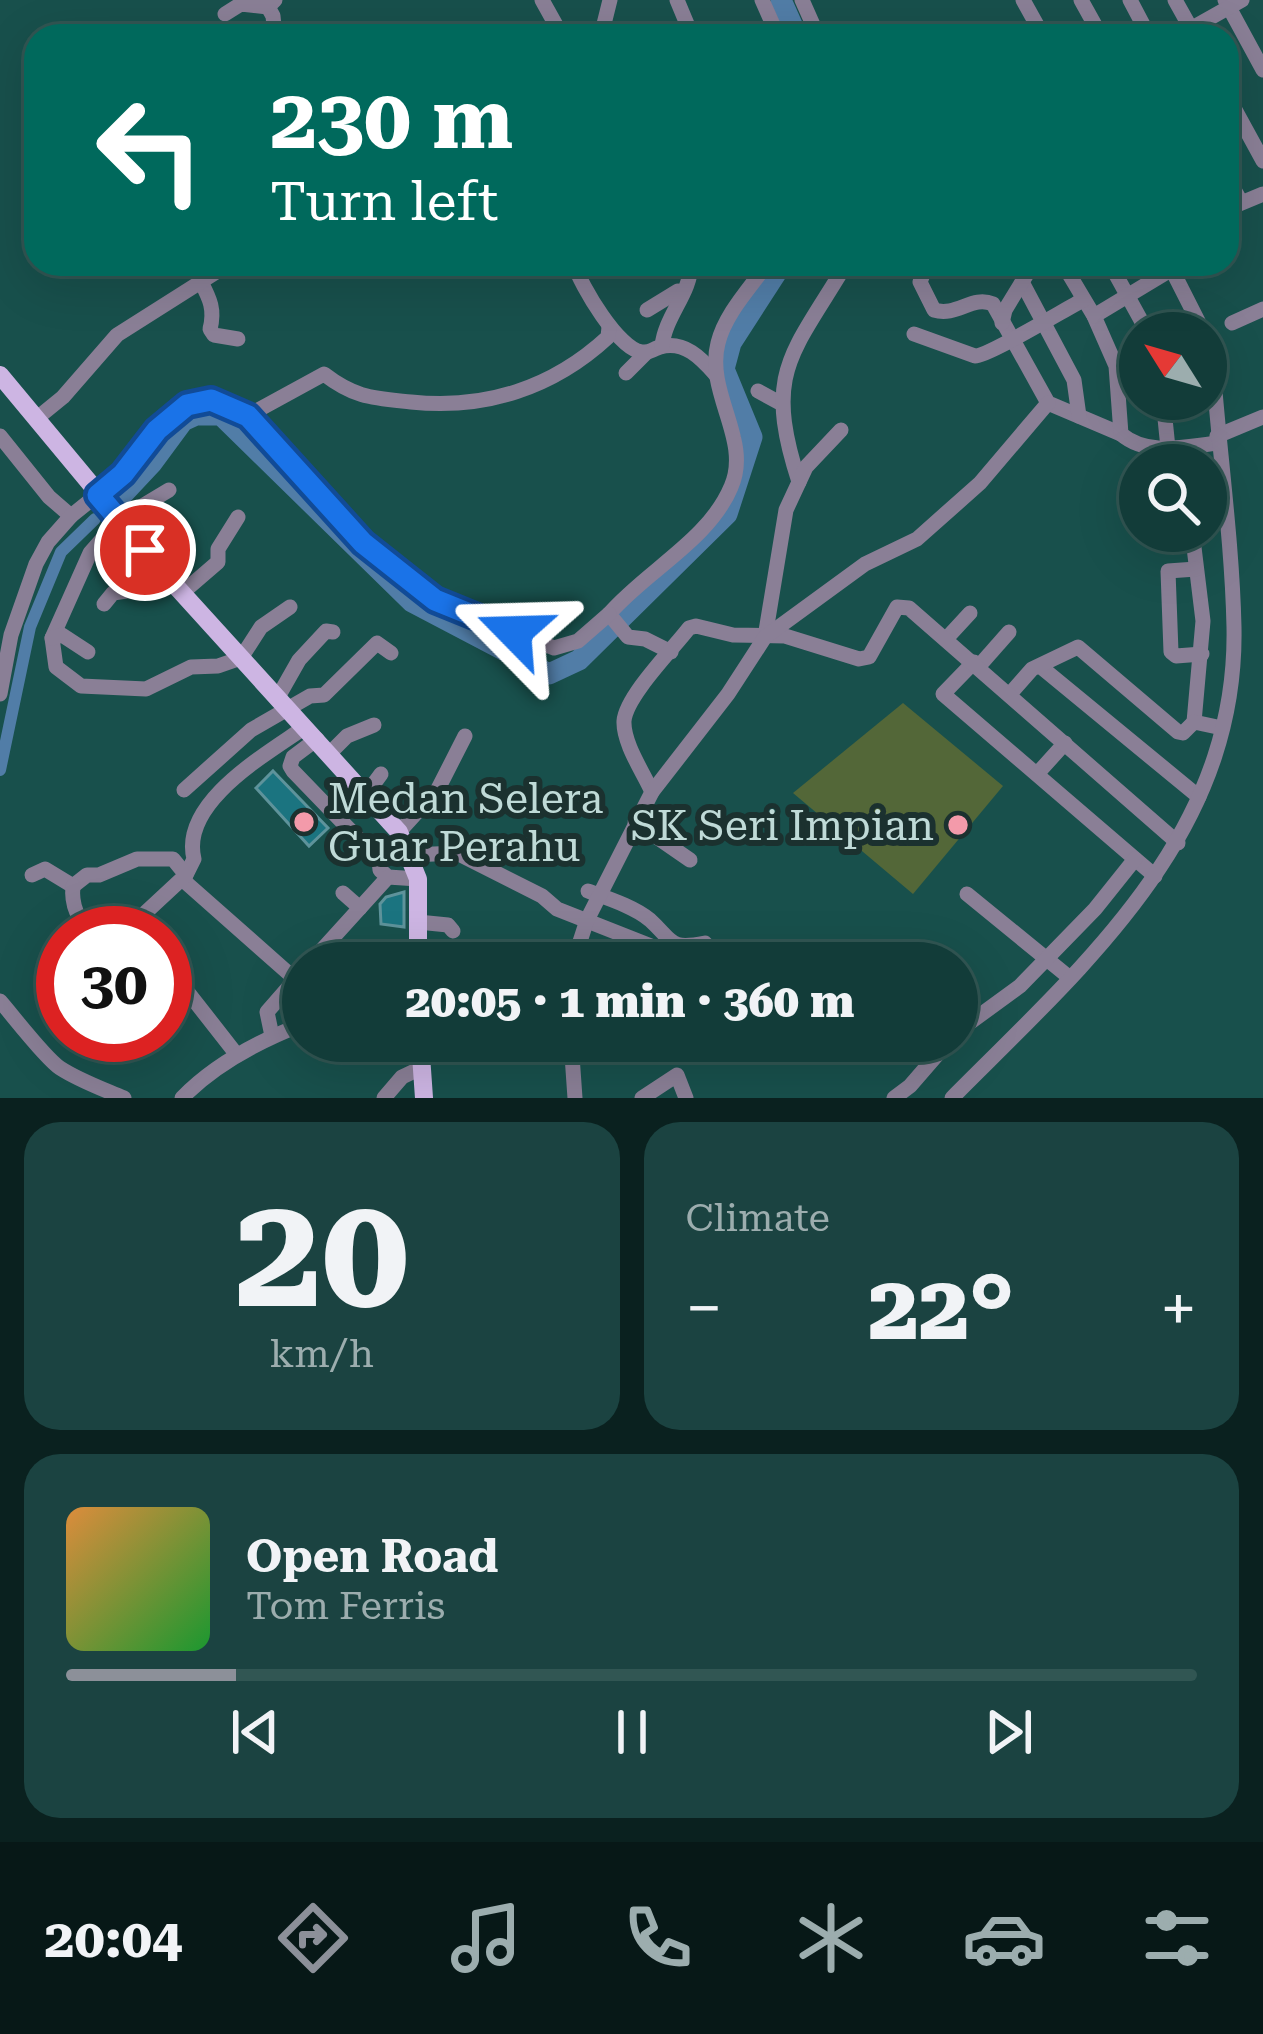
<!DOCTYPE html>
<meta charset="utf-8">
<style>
body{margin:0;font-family:"Roboto Serif",serif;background:#1b4341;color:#f1f3f6;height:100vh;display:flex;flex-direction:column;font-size:45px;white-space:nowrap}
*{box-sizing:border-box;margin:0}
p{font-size:39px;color:#9cadae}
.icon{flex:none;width:66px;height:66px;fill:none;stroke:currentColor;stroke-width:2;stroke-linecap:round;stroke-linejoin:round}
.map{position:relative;height:1098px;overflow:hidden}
.drawer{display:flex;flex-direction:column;gap:24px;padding:24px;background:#0a211f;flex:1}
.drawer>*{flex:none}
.banner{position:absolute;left:24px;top:24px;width:1215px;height:252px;border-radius:36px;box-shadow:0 12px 48px #0002,0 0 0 3px #315653;background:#00695c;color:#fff;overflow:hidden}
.needle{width:78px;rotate:307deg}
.buttons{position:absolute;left:1119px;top:312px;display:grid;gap:24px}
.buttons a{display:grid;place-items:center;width:108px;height:108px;border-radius:50%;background:#123c39;box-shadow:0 12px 48px #0002,0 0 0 3px #315653;font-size:60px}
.speed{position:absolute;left:36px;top:906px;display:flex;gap:24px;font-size:60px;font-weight:700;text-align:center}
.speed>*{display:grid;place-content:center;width:156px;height:156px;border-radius:50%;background:#123c39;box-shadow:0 12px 48px #0002,0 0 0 3px #315653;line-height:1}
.speed .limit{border:18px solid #d22;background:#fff;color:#111}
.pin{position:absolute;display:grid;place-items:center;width:102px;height:102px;color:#fff;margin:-51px;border:6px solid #fff;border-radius:50%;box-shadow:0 3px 12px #0007}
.me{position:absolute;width:132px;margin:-66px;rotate:292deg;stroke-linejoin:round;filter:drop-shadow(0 0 9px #0008)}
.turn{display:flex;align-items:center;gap:42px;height:252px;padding:0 48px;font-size:54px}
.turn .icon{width:156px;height:156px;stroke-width:2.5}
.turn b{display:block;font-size:84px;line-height:102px}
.big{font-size:90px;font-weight:800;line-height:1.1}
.drawer .card{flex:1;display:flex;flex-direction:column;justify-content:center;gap:18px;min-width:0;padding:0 42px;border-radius:36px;background:#1b4341}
.drawer .dial{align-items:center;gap:0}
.dial b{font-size:156px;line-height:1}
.song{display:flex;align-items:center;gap:36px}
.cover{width:144px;height:144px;border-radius:18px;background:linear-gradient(135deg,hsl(30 70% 55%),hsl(130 70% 35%))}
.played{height:12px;border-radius:6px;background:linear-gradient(90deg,#8c9099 15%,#315653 15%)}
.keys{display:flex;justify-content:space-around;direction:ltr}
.heat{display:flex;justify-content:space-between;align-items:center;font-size:66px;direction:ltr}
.drawer .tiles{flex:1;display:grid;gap:24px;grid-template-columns:1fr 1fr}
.card:last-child{grid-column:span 2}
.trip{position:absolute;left:282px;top:942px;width:696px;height:120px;border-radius:60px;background:#123c39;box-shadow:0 12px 48px #0002,0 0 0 3px #315653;font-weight:800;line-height:120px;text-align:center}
.dock{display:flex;height:192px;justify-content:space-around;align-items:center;background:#071817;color:#9cadae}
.dock .icon{width:84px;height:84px}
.dock .active{color:#8c9099}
.dock b{font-size:54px;color:#f1f3f6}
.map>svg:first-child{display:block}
</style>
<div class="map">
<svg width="1263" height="1098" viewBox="0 0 1263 1098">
<rect width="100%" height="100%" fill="#18504c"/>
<path fill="#536738" d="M 903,703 L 1003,786 L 913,894 L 793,793 Z"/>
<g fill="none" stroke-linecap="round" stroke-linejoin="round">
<path stroke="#517da7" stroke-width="12" d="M 0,770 L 30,627 L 61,552 L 95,519"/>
<g stroke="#517da7" stroke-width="21">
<path d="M 781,0 L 797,36"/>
<path d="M 122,495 L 152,463 L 183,421 L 196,415 L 221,415 L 412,602 L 549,674 L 579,660 L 727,514 L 752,437 L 724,369 L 731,343 L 782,264"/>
</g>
</g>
<g fill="#1b7480" stroke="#5e939b" stroke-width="3">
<path d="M 273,771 L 328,828 L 309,846 L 256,788 Z"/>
<path d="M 404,892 L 404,927 L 381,924 L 380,904 L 386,897 Z"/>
</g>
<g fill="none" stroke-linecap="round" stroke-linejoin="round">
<g stroke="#8a7f96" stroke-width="15">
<path d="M 542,0 L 562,36"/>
<path d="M 677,0 L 692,36"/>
<path d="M 762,0 L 778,36"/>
<path d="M 802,0 L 818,36"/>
<path d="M 1023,0 L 1043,36"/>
<path d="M 1081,0 L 1101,36"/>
<path d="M 1130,0 L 1149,36"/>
<path d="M 1175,0 L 1194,34"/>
<path d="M 1225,0 L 1263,70"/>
<path d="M 268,7 L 273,16 L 275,36"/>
<path d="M 225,14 L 241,4 L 268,7 L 275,0"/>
<path d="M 601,36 L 610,0"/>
<path d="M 1178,36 L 1242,0"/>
<path d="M 1227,95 L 1263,161"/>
<path d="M 1227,177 L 1241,202"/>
<path d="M 1227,209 L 1263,194"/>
<path d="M 574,264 C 581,286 619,350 642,352 C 651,353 650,350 660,347 C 684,340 701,358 716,375"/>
<path d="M 927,264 L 920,282 L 934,310 C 957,317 972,295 993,304 L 1048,403 L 1121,434"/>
<path d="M 1063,264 L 1094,316 L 1116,366 L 1121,434 C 1148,457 1186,446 1219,443"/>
<path d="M 1110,264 L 1148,333"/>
<path d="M 1169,264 L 1204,333"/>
<path d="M 201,282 C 210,299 215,310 210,329 L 214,335 L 238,339"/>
<path d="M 1022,282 L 1074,380 L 1079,416"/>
<path d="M 647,310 L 678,291"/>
<path d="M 1094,316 L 1172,269"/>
<path d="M 1002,323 L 1005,310 L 1033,264"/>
<path d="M 1232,323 L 1263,309"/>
<path d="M 914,334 L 975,356 C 988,356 1064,310 1083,300"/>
<path d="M 662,346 C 665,316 691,293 691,264"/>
<path d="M 626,373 L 646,353"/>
<path d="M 758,391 L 780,403"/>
<path d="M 1163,399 L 1168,448"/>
<path d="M 247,416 L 324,374 C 355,398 373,398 411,402 C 485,410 553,388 608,337 L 609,327"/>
<path d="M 36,419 L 63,397 L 117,335 L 229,264"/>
<path d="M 0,436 L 49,497 L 71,516"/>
<path d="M 1217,436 L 1263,417"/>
<path d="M 799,482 C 763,371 792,355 846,264"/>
<path d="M 169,490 L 119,520 L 90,553 L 52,638 L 56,667 L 81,686 L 146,689 L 191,667 L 218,666 L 241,658 L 261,627 L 290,607"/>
<path d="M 138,508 L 160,536 L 145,550"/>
<path d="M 1192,531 L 1203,621 L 1194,722"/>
<path d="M 1196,569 L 1168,571 L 1171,652 L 1176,656 L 1202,654"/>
<path d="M 182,593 L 218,562 L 218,549 L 238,517"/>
<path d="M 104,604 L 113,593 L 133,590 L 164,572"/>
<path d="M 765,637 L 786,510 L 806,467 L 841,430"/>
<path d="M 52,638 L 62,635 L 88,652"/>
<path d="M 946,639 L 970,613"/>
<path d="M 671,652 L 645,639 L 628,637 L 609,614 C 646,571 709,540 731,487 C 752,440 705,393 718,343 C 725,314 750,288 767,264"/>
<path d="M 974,662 L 943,694 L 1155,876"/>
<path d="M 979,666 L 1009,632"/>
<path d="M 1041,667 L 1199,797"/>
<path d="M 0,694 L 11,635 L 36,564 L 48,542 L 71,516 L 123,474 L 157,430 L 187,405 L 211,400 L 247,416 L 363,543 L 435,600 L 554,648 L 578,641 L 609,614"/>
<path d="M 1010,694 L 1032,669 L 1078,647 L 1178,732 L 1183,733 L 1194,722 L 1222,728"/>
<path d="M 278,697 L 299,660 L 326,631 L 333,632"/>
<path d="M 317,739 L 293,757 L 290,766 L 293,771 L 379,860 L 380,870 L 388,877 L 418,879"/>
<path d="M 330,753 L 347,736 L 374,725"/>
<path d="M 1037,774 L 1065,743"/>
<path d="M 184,790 L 251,730 L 310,696 L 324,695 L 377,643 L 391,653"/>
<path d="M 652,792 C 643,772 623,743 624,721 C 626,696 673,649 689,628 L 696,626 L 733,635 L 785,636 L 859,659 L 869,657 L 897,607 L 909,608 L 1178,843"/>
<path d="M 367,793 L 381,774"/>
<path d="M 635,822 L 690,860"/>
<path d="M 399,832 L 438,789 L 465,736"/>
<path d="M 411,855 L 457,853 L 542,896 L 557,909 L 694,963"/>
<path d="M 32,875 L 45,869 L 73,886"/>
<path d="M 186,875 L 194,859 C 180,803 265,755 305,727"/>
<path d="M 183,880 L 295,979"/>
<path d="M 73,886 L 87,875 L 99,875 L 137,859 L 173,859 L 186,875 L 130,927"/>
<path d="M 73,886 C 71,904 78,921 92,933"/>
<path d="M 588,891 C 607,898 635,907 650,920 C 674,942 669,950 705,943"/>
<path d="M 343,893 L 360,908"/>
<path d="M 967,894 L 1070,978"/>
<path d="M 418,922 L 448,925 L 453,931"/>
<path d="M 165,963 L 237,1055"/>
<path d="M 310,963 L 388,877"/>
<path d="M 573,963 L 587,920 L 652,792 L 728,694 L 765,637 L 865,564 L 917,539 L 980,483 L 1048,403"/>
<path d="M 0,1001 C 14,1017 45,1058 60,1068 C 80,1081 103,1089 124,1098"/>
<path d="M 957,1032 L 1020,986 L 1095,909 L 1135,859"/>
<path d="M 272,1036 L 267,1012 L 301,973"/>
<path d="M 373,1041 L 392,1057"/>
<path d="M 571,1041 L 575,1098"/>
<path d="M 182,1098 C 216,1063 259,1041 303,1024"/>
<path d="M 384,1098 L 402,1077 L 421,1068"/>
<path d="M 642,1098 L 677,1075 L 686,1098"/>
<path d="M 894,1098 L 910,1086 L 949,1041"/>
<path d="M 952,1098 C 1085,964 1238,834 1234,627 C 1232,536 1218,444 1212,353 L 1206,338"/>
</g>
<g stroke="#cdb5e3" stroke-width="18">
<path d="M 0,375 L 173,583 L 399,832 L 418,879 L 418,963"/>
<path d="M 420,1041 L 424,1098"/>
</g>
</g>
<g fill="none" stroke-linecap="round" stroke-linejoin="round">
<g stroke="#114b97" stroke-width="30">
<path id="route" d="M 145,550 L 98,495 L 123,474 L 157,430 L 187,405 L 211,400 L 248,416 L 363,543 L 435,600 L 514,632"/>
</g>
<use href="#route" stroke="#1a73e8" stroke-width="21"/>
</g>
<g fill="#f39aaa" stroke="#1b312f" stroke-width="4.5">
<circle cx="304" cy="822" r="12"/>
<circle cx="958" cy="825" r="12"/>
</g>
<g text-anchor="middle" stroke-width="12" stroke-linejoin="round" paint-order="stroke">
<g font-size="42" fill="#bfdad7" stroke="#1b312f" text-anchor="start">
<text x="328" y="813">Medan Selera<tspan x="328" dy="48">Guar Perahu</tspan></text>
<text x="934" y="840" text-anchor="end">SK Seri Impian</text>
</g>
</g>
</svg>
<div class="buttons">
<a><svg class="needle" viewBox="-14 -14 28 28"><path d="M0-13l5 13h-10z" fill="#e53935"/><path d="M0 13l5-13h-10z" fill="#9cadae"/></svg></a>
<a><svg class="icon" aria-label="search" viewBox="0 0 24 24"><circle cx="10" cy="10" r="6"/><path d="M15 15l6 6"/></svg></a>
</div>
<div class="speed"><div class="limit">30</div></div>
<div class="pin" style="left:145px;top:550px;background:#d93025"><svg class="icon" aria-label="arrive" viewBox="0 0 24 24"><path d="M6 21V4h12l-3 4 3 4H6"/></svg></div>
<svg class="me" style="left:514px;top:632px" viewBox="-20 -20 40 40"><path d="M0-17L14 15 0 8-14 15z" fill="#1a73e8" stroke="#fff" stroke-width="4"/></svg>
<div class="trip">20:05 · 1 min · 360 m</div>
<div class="banner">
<div class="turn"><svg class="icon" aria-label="left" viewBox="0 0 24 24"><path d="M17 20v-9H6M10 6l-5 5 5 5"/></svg><div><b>230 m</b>Turn left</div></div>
</div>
</div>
<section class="drawer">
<div class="tiles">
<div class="card dial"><b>20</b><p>km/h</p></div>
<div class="card"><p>Climate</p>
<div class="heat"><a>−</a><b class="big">22°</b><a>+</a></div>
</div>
<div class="card">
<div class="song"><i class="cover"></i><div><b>Open Road</b><p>Tom Ferris</p></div></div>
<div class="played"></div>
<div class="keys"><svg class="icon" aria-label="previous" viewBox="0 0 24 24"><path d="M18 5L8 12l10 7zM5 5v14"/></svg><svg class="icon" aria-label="pause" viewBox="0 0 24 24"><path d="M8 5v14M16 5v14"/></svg><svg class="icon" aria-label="next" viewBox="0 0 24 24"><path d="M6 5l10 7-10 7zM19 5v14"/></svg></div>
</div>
</div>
</section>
<nav class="dock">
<b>20:04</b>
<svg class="icon active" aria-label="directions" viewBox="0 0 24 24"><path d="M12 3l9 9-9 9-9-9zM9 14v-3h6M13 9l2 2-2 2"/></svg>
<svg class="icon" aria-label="music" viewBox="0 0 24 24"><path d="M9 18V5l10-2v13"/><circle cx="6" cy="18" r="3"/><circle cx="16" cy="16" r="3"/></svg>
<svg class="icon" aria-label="phone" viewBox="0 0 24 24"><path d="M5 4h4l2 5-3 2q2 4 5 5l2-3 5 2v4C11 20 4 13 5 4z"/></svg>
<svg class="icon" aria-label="climate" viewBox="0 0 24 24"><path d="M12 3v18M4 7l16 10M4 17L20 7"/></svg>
<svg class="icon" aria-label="car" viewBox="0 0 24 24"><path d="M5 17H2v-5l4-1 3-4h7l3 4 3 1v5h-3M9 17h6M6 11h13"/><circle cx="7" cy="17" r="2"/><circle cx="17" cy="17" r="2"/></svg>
<svg class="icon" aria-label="filters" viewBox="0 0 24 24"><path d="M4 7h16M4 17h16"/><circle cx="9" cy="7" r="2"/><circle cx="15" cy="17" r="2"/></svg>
</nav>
